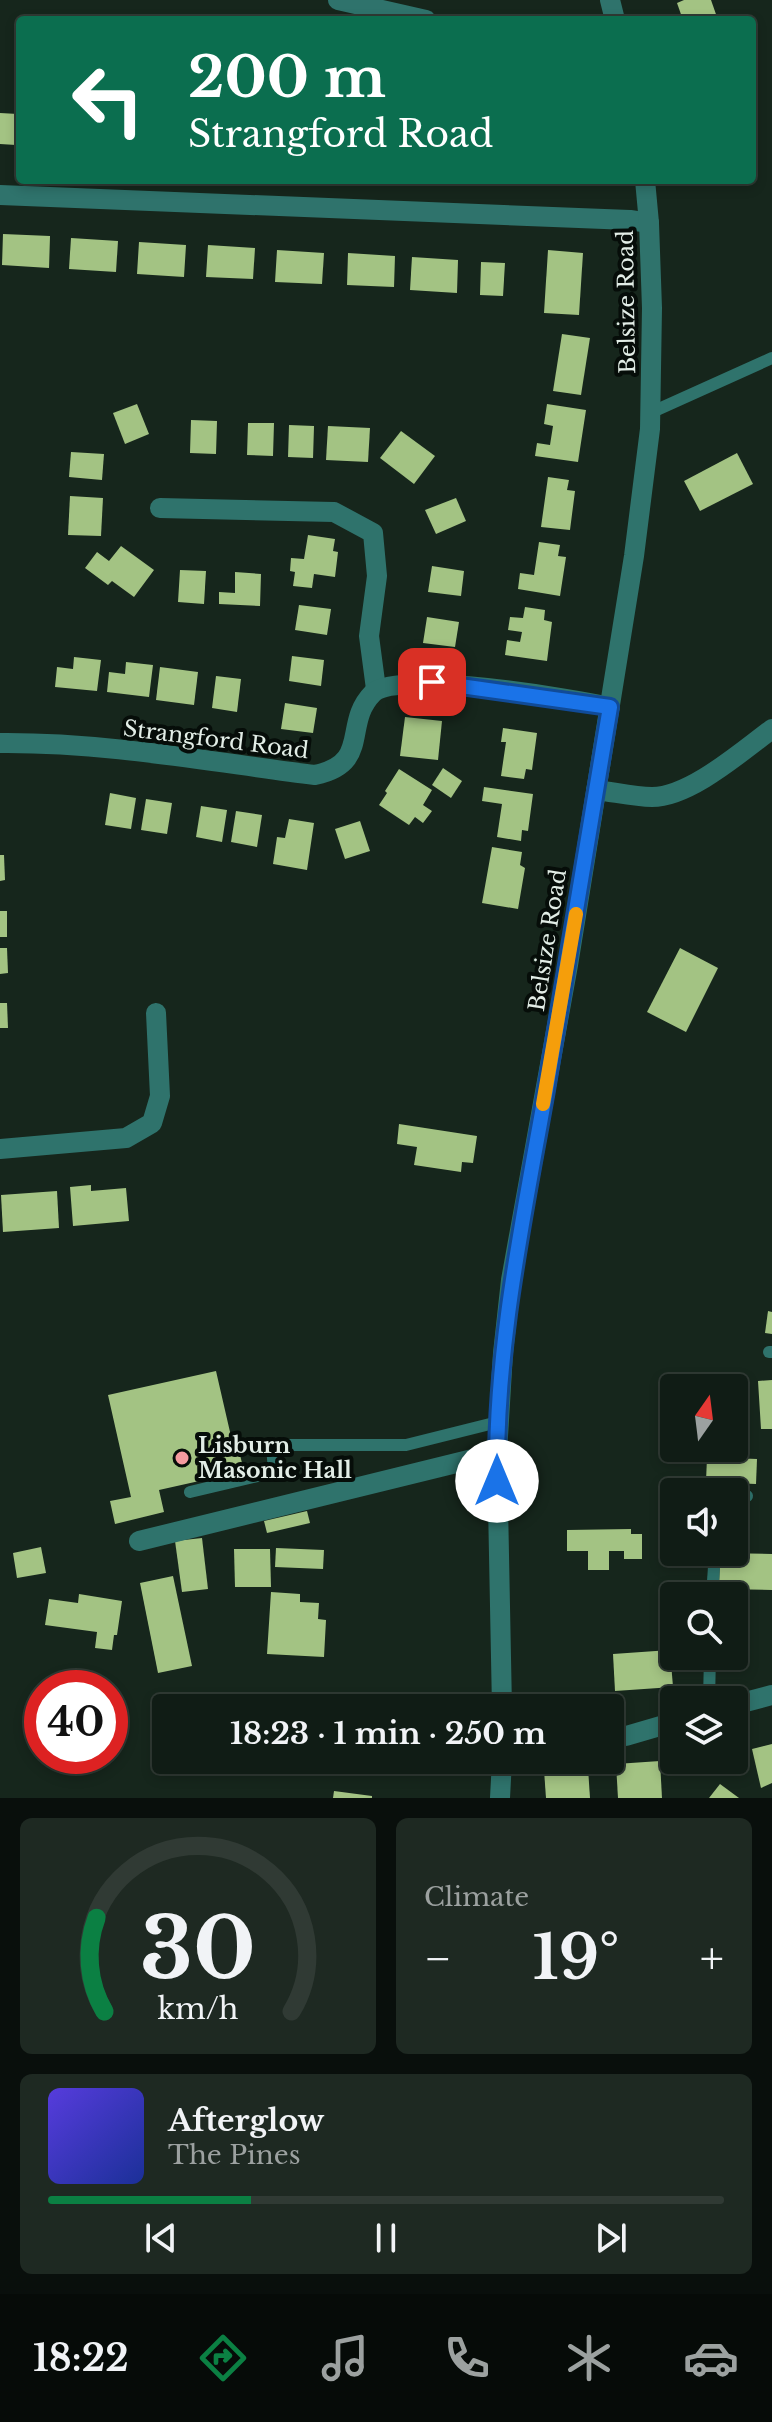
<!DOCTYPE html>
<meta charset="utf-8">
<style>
body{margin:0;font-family:"Libre Baskerville",serif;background:#1e2922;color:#f1f3f6;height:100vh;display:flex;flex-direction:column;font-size:30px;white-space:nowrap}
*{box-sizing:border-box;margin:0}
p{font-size:26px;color:#9ca1a0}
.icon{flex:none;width:44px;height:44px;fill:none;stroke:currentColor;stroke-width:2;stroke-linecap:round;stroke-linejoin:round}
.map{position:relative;height:1798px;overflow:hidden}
.details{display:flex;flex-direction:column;gap:20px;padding:20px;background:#090f0c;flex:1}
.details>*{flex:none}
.top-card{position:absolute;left:16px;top:16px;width:740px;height:168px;border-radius:8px;box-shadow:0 4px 12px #0003,0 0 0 2px #303a34;background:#0b6e4f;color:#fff;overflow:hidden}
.needle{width:52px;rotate:14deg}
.controls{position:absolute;left:660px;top:1374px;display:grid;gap:16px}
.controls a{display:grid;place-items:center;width:88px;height:88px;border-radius:8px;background:#101c15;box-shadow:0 4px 12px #0003,0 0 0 2px #303a34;font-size:40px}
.speed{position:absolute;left:24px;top:1670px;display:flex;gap:16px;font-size:40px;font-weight:700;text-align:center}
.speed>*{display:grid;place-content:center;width:104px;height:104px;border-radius:50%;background:#101c15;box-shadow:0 4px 12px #0003,0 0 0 2px #303a34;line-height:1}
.speed .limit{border:12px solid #d22;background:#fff;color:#111}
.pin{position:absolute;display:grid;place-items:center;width:68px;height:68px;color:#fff;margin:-34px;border-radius:16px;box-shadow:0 4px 12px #0006}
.me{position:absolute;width:88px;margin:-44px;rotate:0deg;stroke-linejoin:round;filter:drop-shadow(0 0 6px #0008)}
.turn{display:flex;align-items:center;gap:28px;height:168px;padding:0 40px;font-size:36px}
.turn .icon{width:104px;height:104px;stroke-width:2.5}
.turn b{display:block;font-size:56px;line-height:68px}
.big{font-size:60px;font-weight:800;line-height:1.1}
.details .tile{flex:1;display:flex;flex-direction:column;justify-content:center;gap:12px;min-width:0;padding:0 28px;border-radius:12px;background:#1e2922}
.details .dial{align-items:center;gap:0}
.dial svg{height:208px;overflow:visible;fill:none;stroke:#303a34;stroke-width:7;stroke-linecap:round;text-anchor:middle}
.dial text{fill:#f1f3f6;stroke:none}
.song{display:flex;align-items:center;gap:24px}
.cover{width:96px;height:96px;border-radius:12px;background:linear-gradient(135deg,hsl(250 70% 55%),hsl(230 70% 35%))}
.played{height:8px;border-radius:4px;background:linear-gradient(90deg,#0b8043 30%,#303a34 30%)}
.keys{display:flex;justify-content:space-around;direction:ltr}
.heat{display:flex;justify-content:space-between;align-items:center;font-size:44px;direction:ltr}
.details .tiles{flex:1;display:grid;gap:20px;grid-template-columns:1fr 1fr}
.tile:last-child{grid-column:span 2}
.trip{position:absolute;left:152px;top:1694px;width:472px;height:80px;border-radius:8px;background:#101c15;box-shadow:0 4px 12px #0003,0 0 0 2px #303a34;font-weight:800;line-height:80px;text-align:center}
.tabs{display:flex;height:128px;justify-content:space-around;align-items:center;background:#060b08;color:#9ca1a0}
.tabs .icon{width:56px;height:56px}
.tabs .current{color:#0b8043}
.tabs b{font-size:36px;color:#f1f3f6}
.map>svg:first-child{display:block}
</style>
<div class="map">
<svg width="772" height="1798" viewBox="0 0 772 1798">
<rect width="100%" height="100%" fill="#16261c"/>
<g fill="#a3c383">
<path d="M 684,0 L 711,0 L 718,20 L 683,20 L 677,3 Z"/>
<path d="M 0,113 L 18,114 L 16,145 L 0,144 Z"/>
<path d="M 3,234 L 50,236 L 49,268 L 2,265 Z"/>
<path d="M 71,238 L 118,241 L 116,272 L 69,269 Z"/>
<path d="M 139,242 L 186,245 L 184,277 L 137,274 Z"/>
<path d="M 208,245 L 255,248 L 253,279 L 206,277 Z"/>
<path d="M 277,250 L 324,253 L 322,284 L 275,282 Z"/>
<path d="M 548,250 L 583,253 L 579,315 L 544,313 Z"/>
<path d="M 348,253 L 395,256 L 394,287 L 347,285 Z"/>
<path d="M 412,257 L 458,260 L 457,293 L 410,290 Z"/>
<path d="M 481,262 L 505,263 L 503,296 L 480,295 Z"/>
<path d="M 562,334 L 590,338 L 581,395 L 553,391 Z"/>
<path d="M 137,404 L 149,434 L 125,444 L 113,413 Z"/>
<path d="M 547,404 L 586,410 L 578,462 L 535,456 L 537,443 L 550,445 L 553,426 L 544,424 Z"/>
<path d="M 191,420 L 217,421 L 216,454 L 190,453 Z"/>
<path d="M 248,423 L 274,423 L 273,456 L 247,455 Z"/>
<path d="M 289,425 L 314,426 L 313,458 L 288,457 Z"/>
<path d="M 328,426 L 370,428 L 368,462 L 326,460 Z"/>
<path d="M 401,431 L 435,456 L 414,484 L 380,458 Z"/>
<path d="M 71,452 L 104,454 L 102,480 L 69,477 Z"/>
<path d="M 737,453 L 753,484 L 700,511 L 684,481 Z"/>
<path d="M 548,477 L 569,480 L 567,490 L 575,491 L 570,530 L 541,527 Z"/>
<path d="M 70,496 L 103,498 L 101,536 L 68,535 Z"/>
<path d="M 456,498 L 466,521 L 436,534 L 425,510 Z"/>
<path d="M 308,535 L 335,539 L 333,551 L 338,552 L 335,577 L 314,574 L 312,588 L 293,586 L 295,572 L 290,571 L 291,558 L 304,559 Z"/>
<path d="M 539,542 L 560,545 L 558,556 L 566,557 L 560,596 L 518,589 L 520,573 L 534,575 Z"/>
<path d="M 121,546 L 154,570 L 134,597 L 112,581 L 108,585 L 85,568 L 97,552 L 109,561 Z"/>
<path d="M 432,566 L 464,571 L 461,596 L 428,592 Z"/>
<path d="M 180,570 L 206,571 L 204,604 L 178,602 Z"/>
<path d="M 235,572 L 261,574 L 260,606 L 219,604 L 219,592 L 235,593 Z"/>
<path d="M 299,605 L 331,609 L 327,635 L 295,630 Z"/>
<path d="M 525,607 L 545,610 L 544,620 L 552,622 L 547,661 L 505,655 L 507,640 L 520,642 L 522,632 L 508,630 L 510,617 L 523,618 Z"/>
<path d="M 427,617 L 459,622 L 455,647 L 423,643 Z"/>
<path d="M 292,656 L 324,660 L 321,686 L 289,681 Z"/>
<path d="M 74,657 L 101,660 L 97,691 L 55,687 L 57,667 L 73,669 Z"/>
<path d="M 126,662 L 153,665 L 149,697 L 107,692 L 109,672 L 125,674 Z"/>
<path d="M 160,667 L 198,672 L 194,705 L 156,700 Z"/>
<path d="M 216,676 L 241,679 L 237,712 L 212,708 Z"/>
<path d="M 285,703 L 317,708 L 313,733 L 281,729 Z"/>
<path d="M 405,717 L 442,721 L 438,760 L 400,756 Z"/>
<path d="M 503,728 L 537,733 L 532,770 L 526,769 L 524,779 L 501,776 L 506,742 L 501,742 Z"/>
<path d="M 443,768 L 462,781 L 451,798 L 432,785 Z"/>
<path d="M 399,769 L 432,790 L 423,805 L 432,811 L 423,823 L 415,817 L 409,825 L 379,805 L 387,793 L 385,791 Z"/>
<path d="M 484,787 L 533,794 L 528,831 L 522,830 L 521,841 L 497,837 L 502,804 L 482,801 Z"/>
<path d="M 110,793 L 136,798 L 131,829 L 105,825 Z"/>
<path d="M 146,799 L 172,803 L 167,834 L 141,830 Z"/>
<path d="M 201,806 L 227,810 L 222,842 L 196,837 Z"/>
<path d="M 236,811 L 262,815 L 257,847 L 231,842 Z"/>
<path d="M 289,819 L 314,823 L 307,870 L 273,864 L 277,837 L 285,838 Z"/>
<path d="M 360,821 L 370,851 L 345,859 L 335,829 Z"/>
<path d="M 492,847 L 522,852 L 520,865 L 525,868 L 518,909 L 482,903 Z"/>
<path d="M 0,855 L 4,855 L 5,880 L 0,881 Z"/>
<rect x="0" y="911" width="7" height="26"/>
<path d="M 0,948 L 7,948 L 8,973 L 0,974 Z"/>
<path d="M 680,948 L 718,968 L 686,1032 L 647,1012 Z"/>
<path d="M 0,1003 L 7,1003 L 8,1028 L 0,1028 Z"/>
<path d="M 399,1124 L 477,1136 L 473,1163 L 462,1162 L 461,1172 L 414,1165 L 417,1147 L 397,1144 Z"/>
<path d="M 91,1185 L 91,1191 L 126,1188 L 129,1221 L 73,1226 L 70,1187 Z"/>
<path d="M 57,1191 L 59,1228 L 3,1232 L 1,1195 Z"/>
<path d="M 768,1311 L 772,1312 L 772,1334 L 765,1333 Z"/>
<path d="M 216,1371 L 233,1445 L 237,1443 L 244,1471 L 159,1490 L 164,1512 L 115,1524 L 110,1501 L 131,1497 L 108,1395 Z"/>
<path d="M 772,1380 L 772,1429 L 761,1429 L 758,1381 Z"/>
<path d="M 707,1457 L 757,1459 L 756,1484 L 706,1482 Z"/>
<path d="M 307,1511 L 310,1523 L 267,1533 L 264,1521 Z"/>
<path d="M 631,1529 L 631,1534 L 642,1534 L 642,1559 L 624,1559 L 624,1551 L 609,1551 L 609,1570 L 588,1570 L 588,1551 L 567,1551 L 567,1530 Z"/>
<path d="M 202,1538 L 208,1589 L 182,1592 L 175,1541 Z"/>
<path d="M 41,1547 L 46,1573 L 17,1578 L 13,1553 Z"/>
<path d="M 276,1548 L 324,1550 L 323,1569 L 275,1567 Z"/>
<path d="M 234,1549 L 270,1549 L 271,1587 L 235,1587 Z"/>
<path d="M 720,1553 L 772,1554 L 772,1590 L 719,1589 Z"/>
<path d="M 173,1576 L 192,1666 L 158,1673 L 140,1583 Z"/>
<path d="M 271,1592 L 300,1594 L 300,1602 L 319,1603 L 318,1619 L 326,1620 L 324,1657 L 267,1654 Z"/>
<path d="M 79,1594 L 122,1601 L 117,1635 L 114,1635 L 112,1650 L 95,1648 L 97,1632 L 45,1625 L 49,1599 L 78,1603 Z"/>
<path d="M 674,1599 L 674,1627 L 658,1627 L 658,1600 Z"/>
<path d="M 670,1650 L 673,1687 L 615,1691 L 613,1654 Z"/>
<path d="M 772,1744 L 772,1783 L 761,1788 L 752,1749 Z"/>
<path d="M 660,1761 L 662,1798 L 618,1798 L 616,1764 Z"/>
<path d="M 588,1768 L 590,1798 L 546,1798 L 544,1770 Z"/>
<path d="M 720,1784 L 739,1798 L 709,1798 Z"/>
<path d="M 334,1791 L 372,1796 L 372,1798 L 333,1798 Z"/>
</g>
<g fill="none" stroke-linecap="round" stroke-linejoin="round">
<g stroke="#2f736c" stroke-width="12">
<path d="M 650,413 L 772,358"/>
<path d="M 769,1352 L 772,1352"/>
<path d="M 190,1492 L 274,1472 L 272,1445 L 406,1445 L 498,1422"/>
<path d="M 734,1497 L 747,1496"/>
<path d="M 712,1596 L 715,1552"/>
<path d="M 709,1700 L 710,1656"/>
</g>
<g stroke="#2f736c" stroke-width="20">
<path d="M 338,0 L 426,20"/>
<path d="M 0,195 L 630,220 L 649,223"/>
<path d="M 160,508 L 334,512 L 373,533 L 377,576 L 369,636 L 376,689"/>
<path d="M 0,743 C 105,742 211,762 315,775 C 372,763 342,724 373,693 C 398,669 573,699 610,707"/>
<path d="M 596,790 C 614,792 634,797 652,797 C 690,797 742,751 772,729"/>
<path d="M 0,1149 L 126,1138 L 152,1123 L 160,1096 L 156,1013"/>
<path d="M 139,1541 L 497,1453"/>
<path d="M 734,1705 L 772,1695"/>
<path d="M 626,1736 L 674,1722"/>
</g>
<g stroke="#2f736c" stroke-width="20">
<path d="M 610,0 L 615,20"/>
<path d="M 502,1708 L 497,1453 L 503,1353 L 511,1280 L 568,965 L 634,556 L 650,429 L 652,308 L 649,223 L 645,180"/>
<path d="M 500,1798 L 502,1760"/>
</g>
</g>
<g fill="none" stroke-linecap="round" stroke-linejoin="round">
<g stroke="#114b97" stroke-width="20">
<path id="route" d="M 432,682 L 610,707 C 588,835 568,963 546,1090 C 523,1220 495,1349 497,1481"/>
</g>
<use href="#route" stroke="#1a73e8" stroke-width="14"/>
<path stroke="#f59e0b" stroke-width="14" d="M 543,1104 L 576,914"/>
</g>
<circle fill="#f49b9f" stroke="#060d09" stroke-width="3" cx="182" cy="1458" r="8"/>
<g text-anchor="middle" stroke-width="8" stroke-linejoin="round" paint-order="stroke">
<g font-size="22" fill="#e2ede6" stroke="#060d09">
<text transform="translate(626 302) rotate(-91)" y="8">Belsize Road</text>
<text transform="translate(216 739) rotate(7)" y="8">Strangford Road</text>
<text transform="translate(547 940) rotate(-81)" y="8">Belsize Road</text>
</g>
<g font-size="22" font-weight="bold" fill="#e2ede6" stroke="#060d09" text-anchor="start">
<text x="198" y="1453">Lisburn<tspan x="198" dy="25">Masonic Hall</tspan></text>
</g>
</g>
</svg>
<div class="controls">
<a><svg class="needle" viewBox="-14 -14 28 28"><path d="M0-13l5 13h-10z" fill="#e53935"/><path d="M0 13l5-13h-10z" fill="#9ca1a0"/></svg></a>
<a><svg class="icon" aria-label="sound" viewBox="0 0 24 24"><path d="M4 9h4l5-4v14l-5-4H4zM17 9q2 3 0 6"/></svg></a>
<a><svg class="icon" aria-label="search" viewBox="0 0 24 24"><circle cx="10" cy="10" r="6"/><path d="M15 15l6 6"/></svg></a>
<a><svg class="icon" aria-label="layers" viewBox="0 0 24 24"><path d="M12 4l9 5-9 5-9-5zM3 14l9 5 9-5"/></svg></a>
</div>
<div class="speed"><div class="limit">40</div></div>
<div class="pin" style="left:432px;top:682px;background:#d93025"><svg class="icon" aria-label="arrive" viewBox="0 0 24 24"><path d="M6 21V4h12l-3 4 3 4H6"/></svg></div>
<svg class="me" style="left:497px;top:1481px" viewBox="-20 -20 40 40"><circle r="19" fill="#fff"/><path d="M0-13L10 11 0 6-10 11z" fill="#1a73e8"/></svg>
<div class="trip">18:23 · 1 min · 250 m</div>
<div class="top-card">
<div class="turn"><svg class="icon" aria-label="left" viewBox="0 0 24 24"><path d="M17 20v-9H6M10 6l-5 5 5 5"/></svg><div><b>200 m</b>Strangford Road</div></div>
</div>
</div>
<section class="details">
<div class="tiles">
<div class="tile dial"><svg viewBox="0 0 100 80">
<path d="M14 69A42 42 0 1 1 86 69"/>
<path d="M14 69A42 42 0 0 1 11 33" stroke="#0b8043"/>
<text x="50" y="56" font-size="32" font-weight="700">30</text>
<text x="50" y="72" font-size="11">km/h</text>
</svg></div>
<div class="tile"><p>Climate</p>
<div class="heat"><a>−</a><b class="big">19°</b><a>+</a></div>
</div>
<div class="tile">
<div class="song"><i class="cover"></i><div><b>Afterglow</b><p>The Pines</p></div></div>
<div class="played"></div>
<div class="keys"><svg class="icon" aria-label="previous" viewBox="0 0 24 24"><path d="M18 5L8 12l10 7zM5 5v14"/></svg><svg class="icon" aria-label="pause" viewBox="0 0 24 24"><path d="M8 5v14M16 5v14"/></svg><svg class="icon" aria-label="next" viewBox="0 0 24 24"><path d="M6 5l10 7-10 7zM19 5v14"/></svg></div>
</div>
</div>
</section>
<nav class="tabs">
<b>18:22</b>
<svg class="icon current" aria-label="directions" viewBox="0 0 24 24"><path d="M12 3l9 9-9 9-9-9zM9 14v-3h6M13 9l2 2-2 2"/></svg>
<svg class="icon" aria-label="music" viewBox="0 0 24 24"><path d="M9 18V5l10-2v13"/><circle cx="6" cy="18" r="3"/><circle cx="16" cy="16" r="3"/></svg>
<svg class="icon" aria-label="phone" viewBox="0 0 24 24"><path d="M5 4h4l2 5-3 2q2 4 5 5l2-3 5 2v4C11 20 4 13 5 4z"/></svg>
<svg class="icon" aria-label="climate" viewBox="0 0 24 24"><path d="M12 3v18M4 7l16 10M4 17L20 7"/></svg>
<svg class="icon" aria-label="car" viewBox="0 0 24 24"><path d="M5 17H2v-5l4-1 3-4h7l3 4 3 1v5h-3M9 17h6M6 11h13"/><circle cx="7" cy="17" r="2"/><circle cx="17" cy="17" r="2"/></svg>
</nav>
